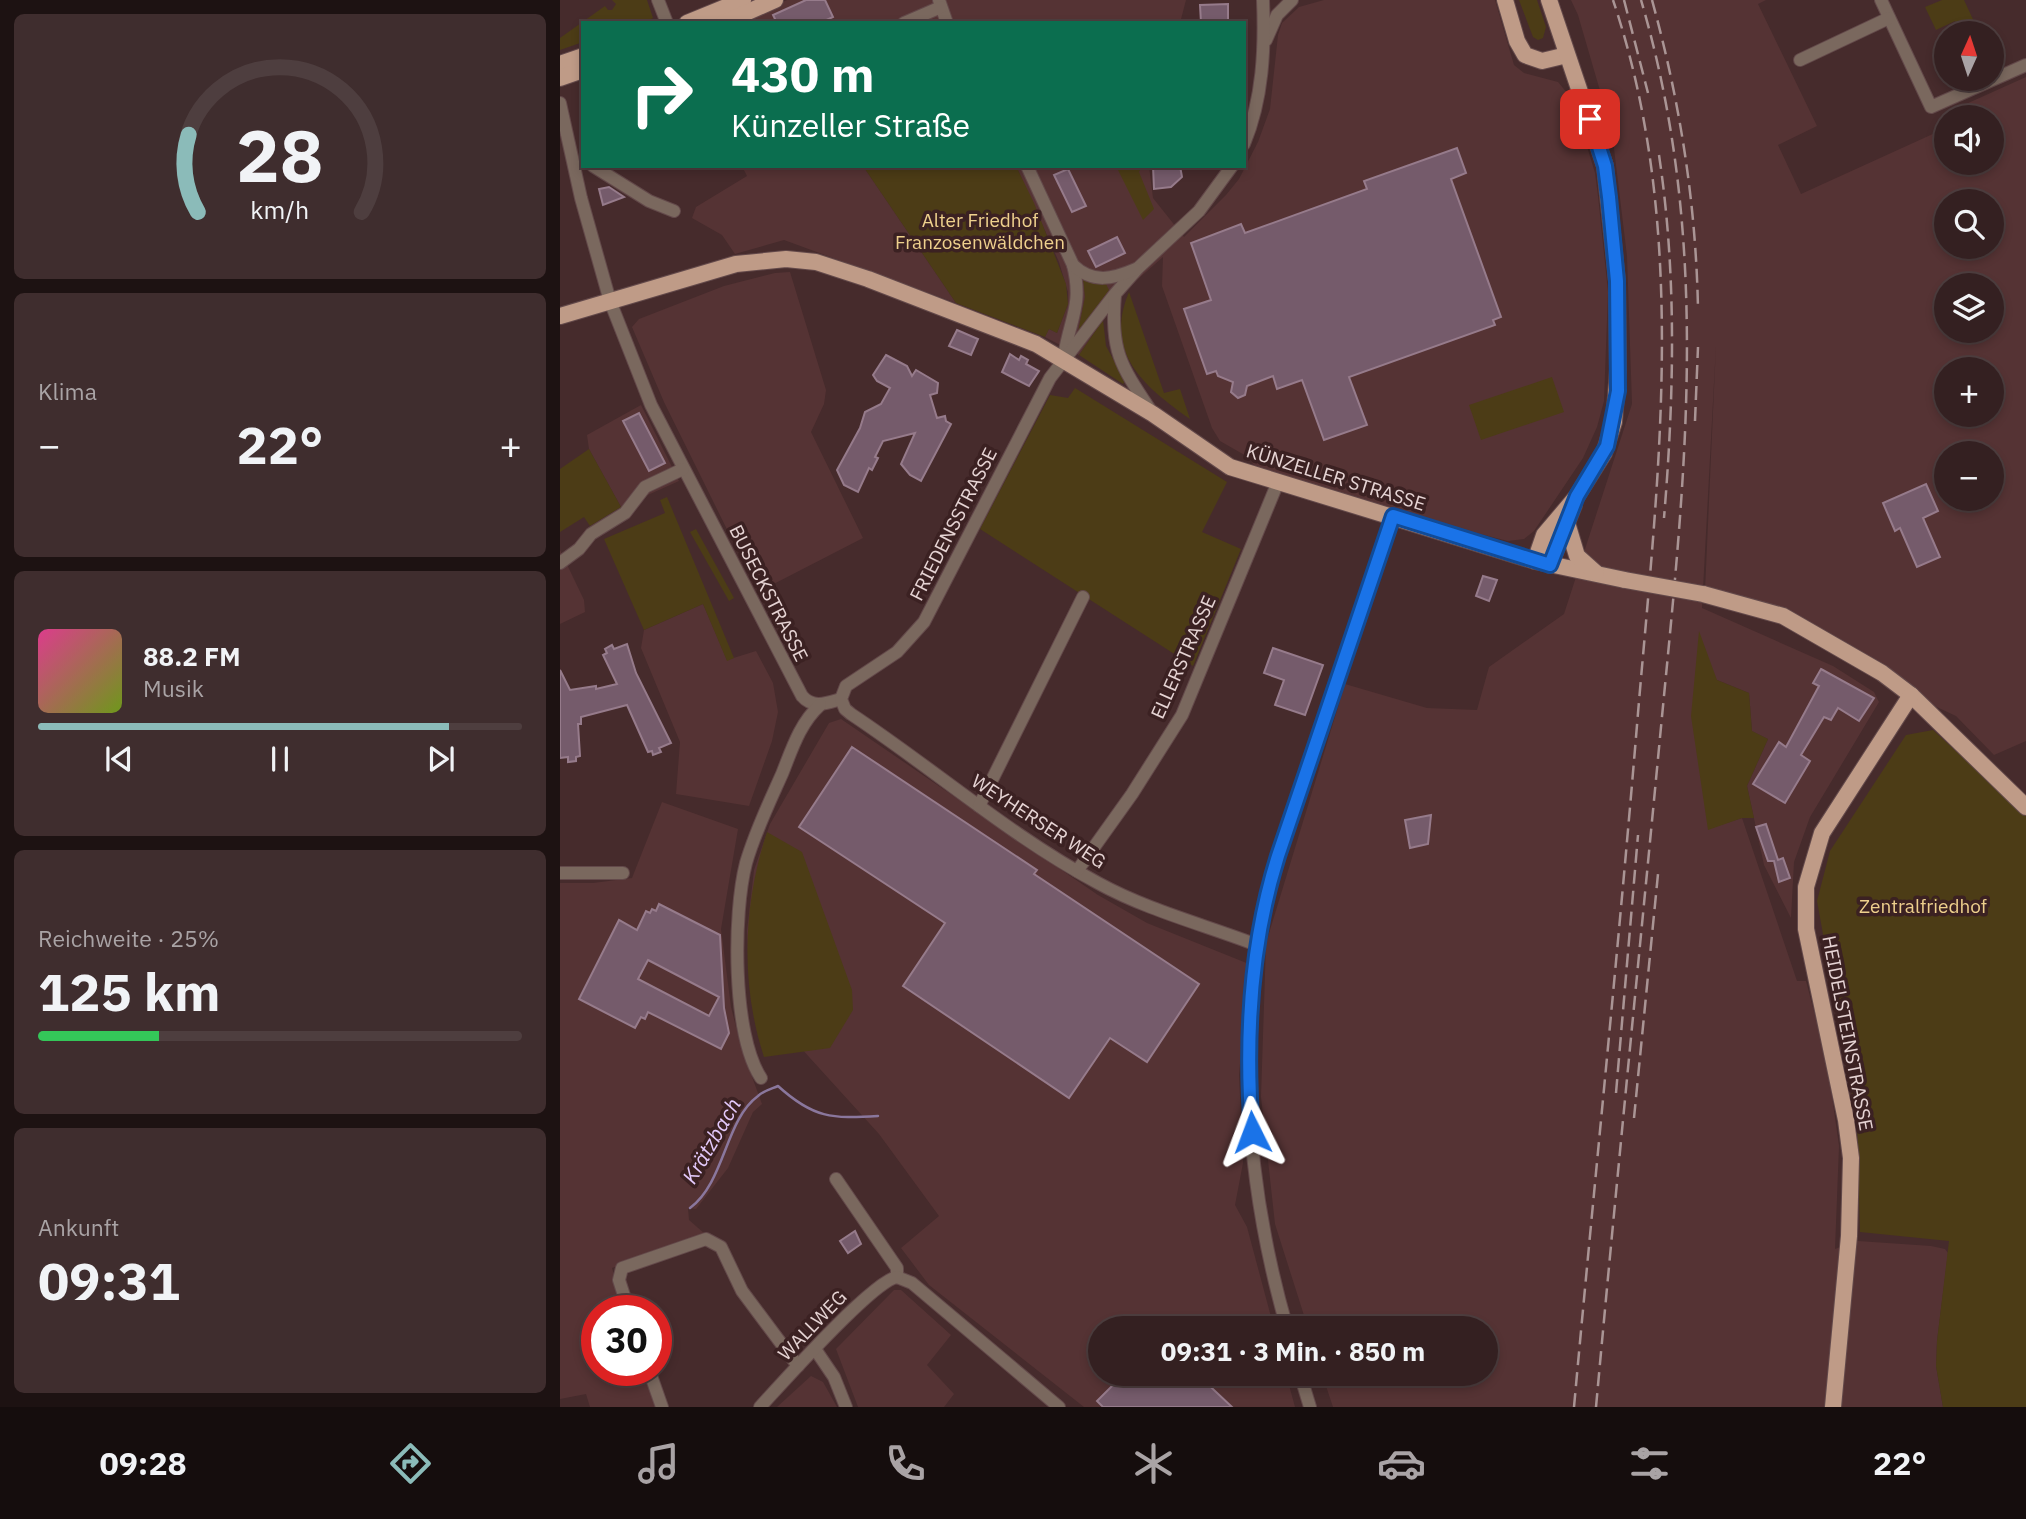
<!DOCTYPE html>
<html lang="de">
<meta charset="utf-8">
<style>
body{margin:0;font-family:"IBM Plex Sans",sans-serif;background:#3f2d2e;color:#f1f3f6;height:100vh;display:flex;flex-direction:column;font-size:26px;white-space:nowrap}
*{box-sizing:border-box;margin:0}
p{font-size:23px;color:#a9a3a5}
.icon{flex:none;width:38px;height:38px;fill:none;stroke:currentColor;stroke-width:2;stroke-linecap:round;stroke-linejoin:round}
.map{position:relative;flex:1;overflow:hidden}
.side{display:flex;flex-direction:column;gap:14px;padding:14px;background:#1d1212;width:560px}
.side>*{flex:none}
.guide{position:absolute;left:21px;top:21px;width:665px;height:147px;border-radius:0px;box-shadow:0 4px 10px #0003,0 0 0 2px #4e3e3f;background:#0b6e4f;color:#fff;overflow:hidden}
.needle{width:46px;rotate:3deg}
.buttons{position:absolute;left:1374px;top:21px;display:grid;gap:14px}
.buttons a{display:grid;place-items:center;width:70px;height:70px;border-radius:50%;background:#342021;box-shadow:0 4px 10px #0003,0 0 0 2px #4e3e3f;font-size:35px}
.speed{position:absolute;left:21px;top:1295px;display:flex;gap:14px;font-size:35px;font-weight:700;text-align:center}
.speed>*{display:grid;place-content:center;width:91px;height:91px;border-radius:50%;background:#342021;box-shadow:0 4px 10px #0003,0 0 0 2px #4e3e3f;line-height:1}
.speed .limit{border:10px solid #d22;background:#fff;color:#111}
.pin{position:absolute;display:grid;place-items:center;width:60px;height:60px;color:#fff;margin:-30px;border-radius:14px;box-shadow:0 4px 10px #0006}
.me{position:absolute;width:77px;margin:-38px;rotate:357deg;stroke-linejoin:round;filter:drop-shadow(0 0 5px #0008)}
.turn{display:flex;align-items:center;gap:24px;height:147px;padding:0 35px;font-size:32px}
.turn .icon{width:91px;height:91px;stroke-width:2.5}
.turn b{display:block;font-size:49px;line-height:60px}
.big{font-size:52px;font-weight:700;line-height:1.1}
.side .tile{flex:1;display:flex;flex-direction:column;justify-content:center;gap:10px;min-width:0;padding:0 24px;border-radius:10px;background:#3f2d2e}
.side .dial{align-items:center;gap:0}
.dial svg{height:182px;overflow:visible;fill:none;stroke:#4e3e3f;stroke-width:7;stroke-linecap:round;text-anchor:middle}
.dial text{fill:#f1f3f6;stroke:none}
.song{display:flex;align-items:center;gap:21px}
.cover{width:84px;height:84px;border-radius:10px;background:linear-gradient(135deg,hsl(330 70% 55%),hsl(80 70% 35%))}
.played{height:7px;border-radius:4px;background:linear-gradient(90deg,#8bbbb9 85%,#4e3e3f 85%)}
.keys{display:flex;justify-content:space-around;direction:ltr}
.heat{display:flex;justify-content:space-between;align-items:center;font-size:38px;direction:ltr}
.charge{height:10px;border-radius:5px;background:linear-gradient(90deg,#34c759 25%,#4e3e3f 0)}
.trip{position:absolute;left:528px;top:1316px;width:410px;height:70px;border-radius:35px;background:#342021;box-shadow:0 4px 10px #0003,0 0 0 2px #4e3e3f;font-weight:700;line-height:70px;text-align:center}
.dock{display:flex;height:112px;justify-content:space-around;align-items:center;background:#150d0d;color:#a9a3a5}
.dock .icon{width:49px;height:49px}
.dock .active{color:#8bbbb9}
.dock b{font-size:32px;color:#f1f3f6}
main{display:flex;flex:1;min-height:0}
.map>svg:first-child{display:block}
</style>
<main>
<section class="side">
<div class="tile dial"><svg viewBox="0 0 100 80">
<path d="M14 69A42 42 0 1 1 86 69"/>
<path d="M14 69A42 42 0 0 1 10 35" stroke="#8bbbb9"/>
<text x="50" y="56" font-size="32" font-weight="700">28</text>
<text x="50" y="72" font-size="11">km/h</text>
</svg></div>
<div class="tile"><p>Klima</p>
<div class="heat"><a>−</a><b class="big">22°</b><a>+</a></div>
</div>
<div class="tile">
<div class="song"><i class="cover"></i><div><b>88.2 FM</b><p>Musik</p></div></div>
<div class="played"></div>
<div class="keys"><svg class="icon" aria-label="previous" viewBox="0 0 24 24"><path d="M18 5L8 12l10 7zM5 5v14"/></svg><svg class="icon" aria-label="pause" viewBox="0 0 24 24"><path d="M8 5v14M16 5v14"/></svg><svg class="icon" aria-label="next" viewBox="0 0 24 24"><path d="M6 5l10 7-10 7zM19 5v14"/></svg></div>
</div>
<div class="tile"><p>Reichweite · 25%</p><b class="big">125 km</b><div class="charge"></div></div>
<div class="tile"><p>Ankunft</p><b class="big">09:31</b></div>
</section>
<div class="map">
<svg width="1466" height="1407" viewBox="0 0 1466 1407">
<rect width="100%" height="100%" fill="#462b2c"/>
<g fill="#553334" fill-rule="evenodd">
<path d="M 227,0 L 626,0 L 620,23 L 176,23 Z"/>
<path d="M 764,0 L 935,0 L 954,65 L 964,73 L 998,82 L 1013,100 L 1035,173 L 1038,196 L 1048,292 L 1044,401 L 1037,427 L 1023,458 L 974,531 L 964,539 L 948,541 L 896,528 L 720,476 L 696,468 L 688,457 L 660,441 L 652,428 L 602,286 L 603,257 L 562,293 L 519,355 L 485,337 L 489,329 L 497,333 L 508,304 L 508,292 L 499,262 L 456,166 L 589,166 L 593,198 L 624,237 L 666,195 L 679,179 L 698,142 L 710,109 L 718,35 L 722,23 L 739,7 Z"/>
<path d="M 1011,0 L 1206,0 L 1198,4 L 1257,126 L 1218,145 L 1241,194 L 1386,128 L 1386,163 L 1432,163 L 1432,117 L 1387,117 L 1386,113 L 1466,77 L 1466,741 L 1434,755 L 1396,716 L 1351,695 L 1254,632 L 1145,591 L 1156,345 L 1142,608 L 1273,666 L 1314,692 L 1319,702 L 1250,817 L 1234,862 L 1231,918 L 1204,865 L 1187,786 L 1208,739 L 1192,731 L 1189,693 L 1157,680 L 1148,829 L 1182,818 L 1237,981 L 1246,981 L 1267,1061 L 1279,1146 L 1275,1249 L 1298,1241 L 1371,1246 L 1385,1249 L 1388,1253 L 1377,1341 L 1376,1366 L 1383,1407 L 773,1407 L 762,1374 L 926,1374 L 926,1328 L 748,1328 L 715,1224 L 701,1097 L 706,943 L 785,684 L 867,708 L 917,710 L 929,667 L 1004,614 L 1072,404 L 1067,256 L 1052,132 L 1018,15 ZM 1386,201 L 1432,201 L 1432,247 L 1386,247 ZM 1386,285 L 1432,285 L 1432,331 L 1386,331 ZM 1386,369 L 1432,369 L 1432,415 L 1386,415 ZM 1386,453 L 1432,453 L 1432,499 L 1386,499 Z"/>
<path d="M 182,166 L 303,166 L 396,303 L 224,240 L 175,254 L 162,235 L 132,218 L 136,207 L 187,176 Z"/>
<path d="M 230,272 L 266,390 L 264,404 L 251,432 L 303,538 L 198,592 L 104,402 L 72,327 L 79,319 L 164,286 L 215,273 Z"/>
<path d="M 81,405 L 119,481 L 61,507 L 29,449 L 27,435 Z"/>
<path d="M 0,550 L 24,600 L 25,612 L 0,624 Z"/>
<path d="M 143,604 L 167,660 L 196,651 L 213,683 L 218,712 L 212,741 L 189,806 L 116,794 L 120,742 L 81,648 L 84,630 Z"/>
<path d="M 281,719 L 538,895 L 587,923 L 689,964 L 679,1075 L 683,1163 L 675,1205 L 687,1227 L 714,1328 L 541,1328 L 541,1374 L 726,1374 L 735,1407 L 524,1407 L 369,1285 L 341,1248 L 379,1216 L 319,1134 L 240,1047 L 197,1032 L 189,975 L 187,931 L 194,870 L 210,824 L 269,723 Z"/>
<path d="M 102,802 L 178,829 L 161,929 L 171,1007 L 181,1047 L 202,1104 L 193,1112 L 168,1168 L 136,1209 L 128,1208 L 129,1220 L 145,1234 L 52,1268 L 64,1311 L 37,1311 L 37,1370 L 85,1370 L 98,1407 L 30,1407 L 26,1394 L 0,1399 L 0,883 L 33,883 L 72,878 Z"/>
<path d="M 334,1290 L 341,1290 L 391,1335 L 367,1365 L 394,1394 L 384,1407 L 298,1407 L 276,1349 Z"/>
<path d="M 251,1376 L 263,1382 L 277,1407 L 217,1407 Z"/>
</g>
<g fill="#4c3c16">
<path d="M 52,0 L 87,0 L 93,18 L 83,23 L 23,23 L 23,42 L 0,50 L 0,38 L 45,6 L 48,10 L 52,10 L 56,4 Z"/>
<path d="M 959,0 L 977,0 L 986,27 L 983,38 L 978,40 L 973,37 Z"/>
<path d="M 1382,0 L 1404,0 L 1417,28 L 1401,33 L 1395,21 L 1376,30 L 1365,7 Z"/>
<path d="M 303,166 L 456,166 L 474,203 L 506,284 L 508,304 L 497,333 L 489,329 L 485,337 L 396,303 Z"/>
<path d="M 556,166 L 582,166 L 579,172 L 594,209 L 583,220 Z"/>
<path d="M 523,279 L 546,284 L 549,290 L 518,332 L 525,297 Z"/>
<path d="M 569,292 L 604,393 L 620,389 L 630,419 C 585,387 543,353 569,292 Z"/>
<path d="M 543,320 L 546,346 L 565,381 L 563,384 L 519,355 Z"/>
<path d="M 992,377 L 1004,412 L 921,440 L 909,405 Z"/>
<path d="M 515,388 L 667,482 L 642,532 L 681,549 L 633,666 L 420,529 L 490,395 L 508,398 Z"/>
<path d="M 29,449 L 61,507 L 30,526 L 24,517 L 0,532 L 0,469 Z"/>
<path d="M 107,497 L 174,658 L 167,661 L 143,604 L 84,630 L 44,539 L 105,513 L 100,500 Z"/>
<path d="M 136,529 L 174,598 L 169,601 L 130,532 Z"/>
<path d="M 1139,631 L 1157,680 L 1189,693 L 1192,731 L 1208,739 L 1187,786 L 1194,818 L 1182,818 L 1148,830 L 1131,716 Z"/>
<path d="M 1373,730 L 1466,815 L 1466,1407 L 1383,1407 L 1376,1366 L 1377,1341 L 1389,1241 L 1300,1232 L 1297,1122 L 1257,901 L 1270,851 L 1346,735 Z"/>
<path d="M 207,832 L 242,852 L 292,990 L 293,1010 L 270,1048 L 204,1057 C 180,984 183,904 207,832 Z"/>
</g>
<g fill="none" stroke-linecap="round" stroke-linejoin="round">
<path stroke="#8a779d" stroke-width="2.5" d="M 130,1208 C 165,1182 165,1120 198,1096 C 203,1091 211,1089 218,1086 C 253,1118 272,1119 318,1116"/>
</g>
<g fill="#755b6b" stroke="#967b8b" stroke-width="2" fill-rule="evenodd">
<path d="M 246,0 L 265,0 L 273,17 L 260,23 L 217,23 L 213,15 Z"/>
<path d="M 668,4 L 668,23 L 641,23 L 640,5 Z"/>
<path d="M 897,148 L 906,173 L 891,179 L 941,317 L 933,320 L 935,325 L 789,377 L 807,425 L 764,440 L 742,380 L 717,389 L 713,376 L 687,386 L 685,395 L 678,398 L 671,392 L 673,382 L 658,376 L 656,371 L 647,374 L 624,309 L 651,300 L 631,243 L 681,224 L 685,233 L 807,189 L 804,181 Z"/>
<path d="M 593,166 L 620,166 L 622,177 L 611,187 L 594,189 Z"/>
<path d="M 508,169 L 526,206 L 512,212 L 494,175 Z"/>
<path d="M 49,187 L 64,197 L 43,205 L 39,189 Z"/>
<path d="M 557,237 L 565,253 L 536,267 L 528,251 Z"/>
<path d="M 397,330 L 418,339 L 411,355 L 389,346 Z"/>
<path d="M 450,354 L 459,360 L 461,356 L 468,360 L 466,364 L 479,371 L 469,386 L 442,372 Z"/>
<path d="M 326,355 L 347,366 L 352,376 L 356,370 L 378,383 L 377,393 L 370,395 L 377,418 L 385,416 L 386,421 L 391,424 L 361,481 L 350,475 L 341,464 L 355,433 L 323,441 L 315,457 L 318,458 L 312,470 L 309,468 L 298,492 L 284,485 L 277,470 L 300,428 L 305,412 L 321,404 L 330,388 L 317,381 L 313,375 Z"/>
<path d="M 79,413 L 105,463 L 89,471 L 63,421 Z"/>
<path d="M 1366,484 L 1378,511 L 1363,518 L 1380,557 L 1357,567 L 1340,528 L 1335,531 L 1323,503 Z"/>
<path d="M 923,576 L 937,580 L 929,601 L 916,596 Z"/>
<path d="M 67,644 L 76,673 L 111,743 L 99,748 L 101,752 L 93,755 L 92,751 L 88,752 L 67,705 L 21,717 L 21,724 L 18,724 L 20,756 L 16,757 L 16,761 L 8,762 L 8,757 L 0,758 L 0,670 L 10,690 L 36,686 L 36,689 L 57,684 L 43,655 L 47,653 L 45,649 L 52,645 L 54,649 Z"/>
<path d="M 713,648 L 763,665 L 745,715 L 715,705 L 724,680 L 704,673 Z"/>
<path d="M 1261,669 L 1314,698 L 1299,721 L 1278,708 L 1271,720 L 1264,717 L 1241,755 L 1250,761 L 1225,803 L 1193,784 L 1219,742 L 1226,747 L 1259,686 L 1253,683 Z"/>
<path d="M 292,747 L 477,870 L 474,874 L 639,984 L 587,1062 L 550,1038 L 509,1098 L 343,986 L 385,923 L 239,827 Z"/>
<path d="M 871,815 L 868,844 L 850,848 L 845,820 Z"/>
<path d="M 1206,824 L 1218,860 L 1223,858 L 1230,878 L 1219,882 L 1214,861 L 1208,861 L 1196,827 Z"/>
<path d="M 99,904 L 160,935 L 164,1008 L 169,1033 L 161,1049 L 88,1012 L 85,1019 L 81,1017 L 75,1028 L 19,999 L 59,920 L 77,930 L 86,911 L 90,913 L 92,909 L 96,911 ZM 88,960 L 159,997 L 149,1016 L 78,979 Z"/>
<path d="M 295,1231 L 301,1244 L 288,1253 L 280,1241 Z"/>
<path d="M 564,1374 L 637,1374 L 672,1407 L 543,1407 L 537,1401 Z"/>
</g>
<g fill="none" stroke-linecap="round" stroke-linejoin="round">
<g stroke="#63494a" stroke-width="14">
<g id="minor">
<path d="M 98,0 L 107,23"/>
<path d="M 379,0 L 387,23"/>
<path d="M 1321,0 L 1371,107 L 1466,65"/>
<path d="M 344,23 L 381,7"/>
<path d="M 706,40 L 717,15 L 732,0"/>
<path d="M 1240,60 L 1329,18"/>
<path d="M 0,103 L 21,198 L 50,301 L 91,405 L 242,696 C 253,709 267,703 281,699"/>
<path d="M 684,144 C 703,99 705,48 703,0"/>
<path d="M 33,166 L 89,201 L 114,211"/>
<path d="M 467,166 L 513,265 C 523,305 510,318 504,356"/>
<path d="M 672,166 L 639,211 L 578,268 L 555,294 L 490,378 L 364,622 L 337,652 L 286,686 L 281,699 L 285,709 L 291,714 C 374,769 450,836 538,883 C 587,910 645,925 697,945"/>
<path d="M 513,265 C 533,284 553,279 576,269"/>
<path d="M 555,295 C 550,351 561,366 591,411"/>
<path d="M 0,563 L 19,549 L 31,534 L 65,513 L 85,487 L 123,469"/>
<path d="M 419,806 L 523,597"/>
<path d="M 517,871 L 572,794 L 622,715 L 718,482"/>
<path d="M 0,873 L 63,873"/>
<path d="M 201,1078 C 172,1034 173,913 186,863 C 195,832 209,803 222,774 C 232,749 240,723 260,705"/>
<path d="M 276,1179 L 337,1268 L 337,1277"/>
<path d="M 337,1277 L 352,1283 L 499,1407"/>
<path d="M 69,1311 L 59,1280 L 62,1268 L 146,1239 L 161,1247 L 182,1291 L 238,1366"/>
<path d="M 727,1328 C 684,1178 671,1008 718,856 L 833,516"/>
<path d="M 255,1349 L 274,1377 L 286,1407"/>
<path d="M 89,1370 L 102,1407"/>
<path d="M 740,1374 L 750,1407"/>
<path d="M 200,1407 C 222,1383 313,1281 337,1277"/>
</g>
</g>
<g stroke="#63494a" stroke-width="18">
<g id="major">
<path d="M 945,0 L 957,41 L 965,55 L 982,61 L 1007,55"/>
<path d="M 127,23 L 183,0"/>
<path d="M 163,23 L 215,0"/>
<path d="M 0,64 L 23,56"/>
<path d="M 0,78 L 23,70"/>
<path d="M 0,316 L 176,264 L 226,259 L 256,262 L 308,279 L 476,344 L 593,414 L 670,467 L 975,561 L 1065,580"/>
<path d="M 1008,526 L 1017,556 L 1036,573"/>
<path d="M 975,561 L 984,535 L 1017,496 L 1044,453 L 1054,422 L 1058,370 L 1057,281 L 1045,166 L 989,0"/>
<path d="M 990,565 L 1014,505"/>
<path d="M 1143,594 L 1223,616 L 1322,673 L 1351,695 L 1466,807"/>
<path d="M 1273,1407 L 1289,1236 L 1291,1158 L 1286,1120 L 1246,929 L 1246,887 L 1262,833 L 1351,695"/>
</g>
</g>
<use href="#minor" stroke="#7a685e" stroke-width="12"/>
<use href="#major" stroke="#bf9b87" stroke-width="16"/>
<g stroke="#aa9595" stroke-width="2.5" stroke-dasharray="14 7" stroke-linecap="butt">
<path d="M 1064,0 L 1088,93"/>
<path d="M 1092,0 C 1120,102 1136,203 1138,309"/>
<path d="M 1099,155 C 1117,275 1114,397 1104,518"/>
<path d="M 1135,421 L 1138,347"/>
<path d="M 1056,1093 L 1078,835"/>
<path d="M 1074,1118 L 1098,874"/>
<path d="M 1014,1407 C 1035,1176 1059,944 1078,713 C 1098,477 1130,229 1053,0"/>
<path d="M 1036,1407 C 1056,1187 1078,968 1099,748 C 1123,493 1155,251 1081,0"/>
</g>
<g stroke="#63494a" stroke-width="18" stroke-linecap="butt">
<path id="major-bridge" d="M 1065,580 L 1143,594"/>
</g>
<use href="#major-bridge" stroke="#bf9b87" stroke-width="16"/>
</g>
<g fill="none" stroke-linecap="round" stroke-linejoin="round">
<g stroke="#114b97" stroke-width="18">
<path id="route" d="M 692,1132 C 685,1040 690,945 718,856 L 833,516 L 990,565 L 1017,496 L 1047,446 L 1058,391 L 1057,281 L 1049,197 L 1045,166 L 1030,119"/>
</g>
<use href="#route" stroke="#1a73e8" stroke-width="12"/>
</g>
<g text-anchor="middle" stroke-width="7" stroke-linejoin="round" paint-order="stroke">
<g font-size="19" fill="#eed08d" stroke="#3b2122">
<text x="420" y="227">Alter Friedhof<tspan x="420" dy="22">Franzosenwäldchen</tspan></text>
<text x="1363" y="913">Zentralfriedhof</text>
</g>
<g font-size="19" fill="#e6d4d4" stroke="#3b2122">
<text transform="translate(776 477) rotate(17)" y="7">KÜNZELLER STRASSE</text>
<text transform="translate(393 524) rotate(-63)" y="7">FRIEDENSSTRASSE</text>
<text transform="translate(209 593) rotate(63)" y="7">BUSECKSTRASSE</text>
<text transform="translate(623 657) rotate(-66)" y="7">ELLERSTRASSE</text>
<text transform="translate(479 821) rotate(33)" y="7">WEYHERSER WEG</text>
<text transform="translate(1288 1033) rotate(79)" y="7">HEIDELSTEINSTRASSE</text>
<text transform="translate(252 1325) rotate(-46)" y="7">WALLWEG</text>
</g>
<g font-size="21" font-style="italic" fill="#e4cafc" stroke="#3b2122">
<text transform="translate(152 1141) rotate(-60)" y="7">Krätzbach</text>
</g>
</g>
</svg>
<div class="buttons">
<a><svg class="needle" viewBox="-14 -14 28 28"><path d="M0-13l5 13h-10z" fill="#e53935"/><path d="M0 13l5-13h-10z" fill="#a9a3a5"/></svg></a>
<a><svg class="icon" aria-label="sound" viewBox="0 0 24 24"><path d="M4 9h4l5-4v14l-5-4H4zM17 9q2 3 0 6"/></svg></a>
<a><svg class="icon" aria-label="search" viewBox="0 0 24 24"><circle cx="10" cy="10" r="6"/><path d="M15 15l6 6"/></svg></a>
<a><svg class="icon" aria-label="layers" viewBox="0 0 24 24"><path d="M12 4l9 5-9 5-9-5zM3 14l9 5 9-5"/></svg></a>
<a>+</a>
<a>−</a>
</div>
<div class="speed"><div class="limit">30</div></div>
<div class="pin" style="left:1030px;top:119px;background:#d93025"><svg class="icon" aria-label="arrive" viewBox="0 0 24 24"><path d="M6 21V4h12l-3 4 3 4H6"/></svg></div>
<svg class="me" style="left:692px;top:1132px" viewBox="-20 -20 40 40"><path d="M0-17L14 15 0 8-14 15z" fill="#1a73e8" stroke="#fff" stroke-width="4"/></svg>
<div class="trip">09:31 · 3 Min. · 850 m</div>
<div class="guide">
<div class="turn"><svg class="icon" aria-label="right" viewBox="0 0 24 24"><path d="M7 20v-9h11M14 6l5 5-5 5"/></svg><div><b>430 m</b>Künzeller Straße</div></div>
</div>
</div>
</main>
<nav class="dock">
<b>09:28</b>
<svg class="icon active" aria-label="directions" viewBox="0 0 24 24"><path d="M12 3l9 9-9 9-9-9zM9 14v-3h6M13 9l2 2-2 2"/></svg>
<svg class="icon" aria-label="music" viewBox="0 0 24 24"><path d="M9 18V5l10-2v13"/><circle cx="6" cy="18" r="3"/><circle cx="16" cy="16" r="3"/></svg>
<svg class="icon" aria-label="phone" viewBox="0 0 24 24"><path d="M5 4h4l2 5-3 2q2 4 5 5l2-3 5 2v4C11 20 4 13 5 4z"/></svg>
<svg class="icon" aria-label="climate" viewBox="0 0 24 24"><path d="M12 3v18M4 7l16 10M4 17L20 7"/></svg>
<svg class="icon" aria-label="car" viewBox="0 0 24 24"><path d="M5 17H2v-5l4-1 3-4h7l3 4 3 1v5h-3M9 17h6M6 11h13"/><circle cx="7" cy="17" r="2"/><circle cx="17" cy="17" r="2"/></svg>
<svg class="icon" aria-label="filters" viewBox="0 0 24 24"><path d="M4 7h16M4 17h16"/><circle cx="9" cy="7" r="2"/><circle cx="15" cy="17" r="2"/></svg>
<b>22°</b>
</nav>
